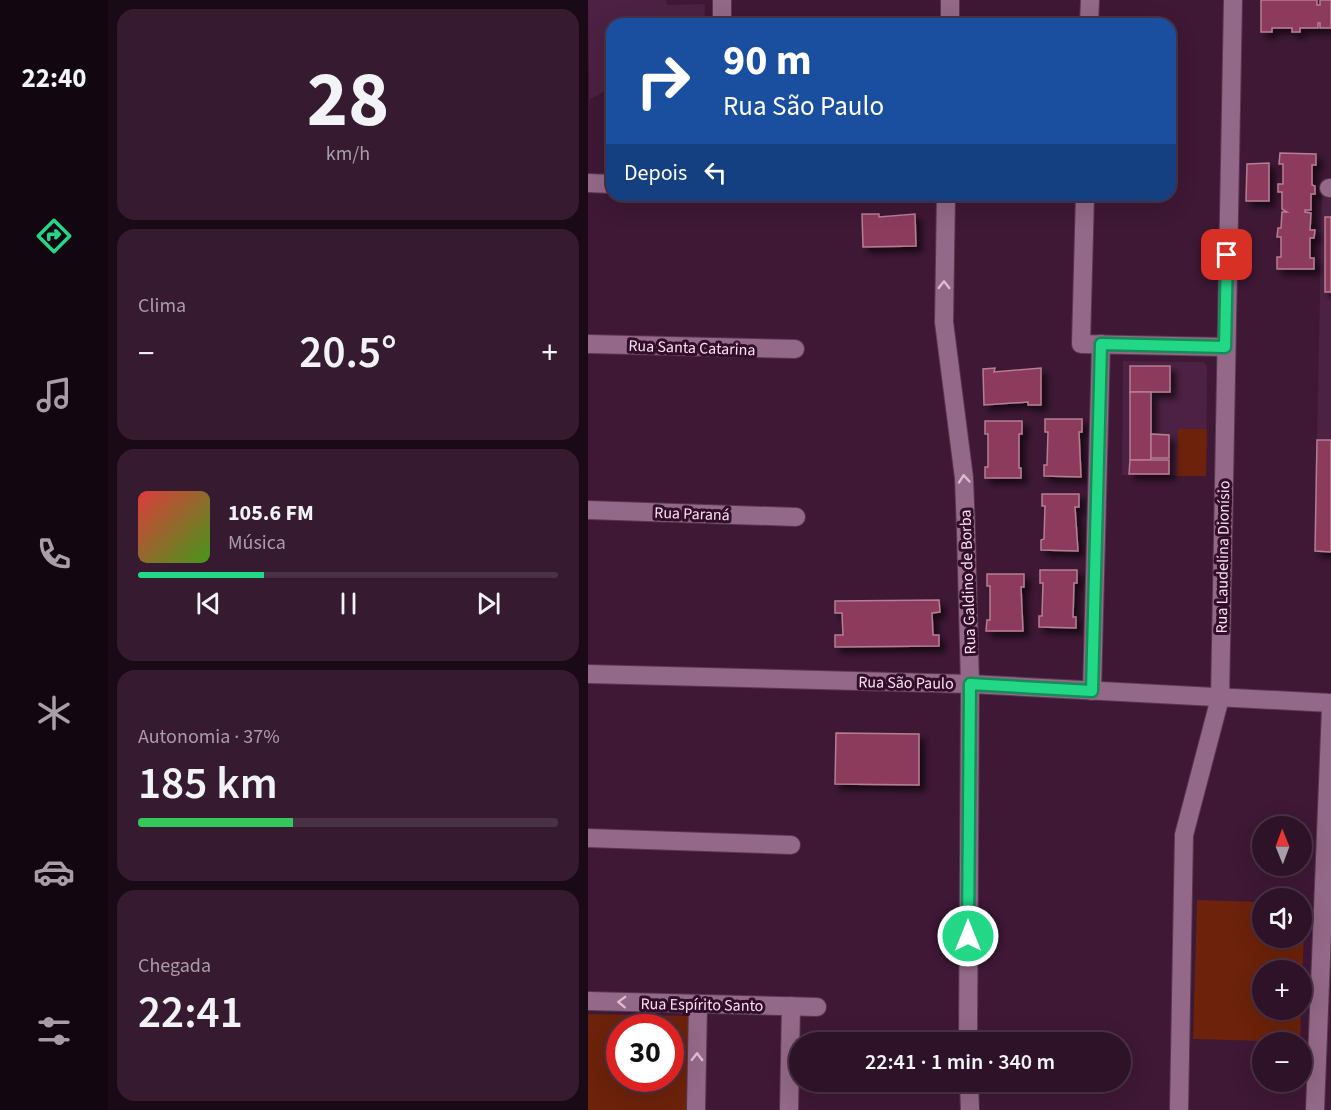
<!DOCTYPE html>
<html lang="pt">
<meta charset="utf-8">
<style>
body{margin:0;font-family:"Source Sans 3",sans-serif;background:#361b30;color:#f1f3f6;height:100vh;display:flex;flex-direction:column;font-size:22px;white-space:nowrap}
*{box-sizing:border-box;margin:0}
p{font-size:20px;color:#a79ea8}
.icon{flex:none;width:33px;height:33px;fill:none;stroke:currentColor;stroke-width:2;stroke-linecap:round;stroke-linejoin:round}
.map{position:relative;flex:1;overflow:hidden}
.sheet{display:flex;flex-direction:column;gap:9px;padding:9px;background:#190a16;width:480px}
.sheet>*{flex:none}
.guide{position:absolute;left:18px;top:18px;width:570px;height:183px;border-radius:18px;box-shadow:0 6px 24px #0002,0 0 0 2px #493245;background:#1a4fa0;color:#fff;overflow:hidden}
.needle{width:39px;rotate:359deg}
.tools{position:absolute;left:664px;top:816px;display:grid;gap:12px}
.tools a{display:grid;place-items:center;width:60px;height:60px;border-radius:50%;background:#2e1228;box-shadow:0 6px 24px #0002,0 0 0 2px #493245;font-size:30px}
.speed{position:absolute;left:18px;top:1014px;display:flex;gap:12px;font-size:30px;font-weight:700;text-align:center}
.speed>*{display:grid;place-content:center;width:78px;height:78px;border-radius:50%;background:#2e1228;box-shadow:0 6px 24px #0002,0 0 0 2px #493245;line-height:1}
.speed .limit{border:9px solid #d22;background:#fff;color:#111}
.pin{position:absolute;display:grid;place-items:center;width:51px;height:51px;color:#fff;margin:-26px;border-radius:12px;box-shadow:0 3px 9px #0006}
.me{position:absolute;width:66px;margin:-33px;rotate:0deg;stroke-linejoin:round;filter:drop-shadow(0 0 4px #0008)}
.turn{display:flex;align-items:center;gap:21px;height:126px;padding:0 18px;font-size:27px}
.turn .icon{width:78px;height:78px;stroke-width:2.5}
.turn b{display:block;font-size:42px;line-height:51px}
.then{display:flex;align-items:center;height:57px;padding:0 18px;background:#0003;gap:12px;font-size:22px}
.big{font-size:45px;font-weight:600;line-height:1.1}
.sheet .tile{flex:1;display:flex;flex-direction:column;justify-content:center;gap:9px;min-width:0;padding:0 21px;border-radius:18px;background:#361b30}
.sheet .dial{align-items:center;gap:0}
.dial b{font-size:78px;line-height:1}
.song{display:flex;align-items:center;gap:18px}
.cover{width:72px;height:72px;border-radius:9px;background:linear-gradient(135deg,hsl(0 70% 55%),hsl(100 70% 35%))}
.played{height:6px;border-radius:3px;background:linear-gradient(90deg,#22d887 30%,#493245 30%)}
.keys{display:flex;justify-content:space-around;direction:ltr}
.heat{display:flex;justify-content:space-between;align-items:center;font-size:33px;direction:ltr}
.charge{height:9px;border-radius:4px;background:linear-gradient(90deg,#34c759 37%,#493245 0)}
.trip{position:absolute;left:201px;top:1032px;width:342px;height:60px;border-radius:30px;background:#2e1228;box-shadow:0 6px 24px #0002,0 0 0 2px #493245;font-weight:600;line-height:60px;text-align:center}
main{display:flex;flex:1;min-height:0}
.tab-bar{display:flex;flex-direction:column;width:108px;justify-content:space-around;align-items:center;background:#120710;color:#a79ea8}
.tab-bar .icon{width:42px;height:42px}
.tab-bar .on{color:#22d887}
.tab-bar b{font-size:27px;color:#f1f3f6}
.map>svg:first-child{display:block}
</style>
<main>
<nav class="tab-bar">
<b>22:40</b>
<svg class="icon on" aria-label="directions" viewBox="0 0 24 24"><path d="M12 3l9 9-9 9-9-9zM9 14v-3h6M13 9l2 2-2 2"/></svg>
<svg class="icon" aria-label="music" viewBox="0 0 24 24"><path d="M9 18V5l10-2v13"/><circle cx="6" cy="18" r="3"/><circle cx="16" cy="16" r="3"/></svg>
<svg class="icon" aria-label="phone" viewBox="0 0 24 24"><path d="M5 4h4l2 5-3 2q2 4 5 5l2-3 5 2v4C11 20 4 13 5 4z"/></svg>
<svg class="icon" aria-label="climate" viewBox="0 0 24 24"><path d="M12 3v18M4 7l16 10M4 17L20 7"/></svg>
<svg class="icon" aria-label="car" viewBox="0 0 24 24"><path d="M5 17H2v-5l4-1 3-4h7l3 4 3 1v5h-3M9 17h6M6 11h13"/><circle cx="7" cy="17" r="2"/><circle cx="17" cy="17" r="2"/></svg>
<svg class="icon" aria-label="filters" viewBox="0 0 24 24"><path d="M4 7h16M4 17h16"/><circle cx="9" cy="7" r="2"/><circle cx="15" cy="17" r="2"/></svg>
</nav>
<section class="sheet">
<div class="tile dial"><b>28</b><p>km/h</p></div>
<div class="tile"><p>Clima</p>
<div class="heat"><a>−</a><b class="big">20.5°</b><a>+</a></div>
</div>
<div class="tile">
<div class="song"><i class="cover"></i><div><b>105.6 FM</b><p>Música</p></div></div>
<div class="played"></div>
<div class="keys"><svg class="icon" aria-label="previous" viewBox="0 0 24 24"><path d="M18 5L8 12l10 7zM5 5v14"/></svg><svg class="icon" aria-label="pause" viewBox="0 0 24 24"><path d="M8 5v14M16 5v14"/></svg><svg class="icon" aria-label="next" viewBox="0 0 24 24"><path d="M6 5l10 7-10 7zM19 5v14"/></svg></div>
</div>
<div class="tile"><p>Autonomia · 37%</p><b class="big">185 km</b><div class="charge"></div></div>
<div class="tile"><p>Chegada</p><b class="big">22:41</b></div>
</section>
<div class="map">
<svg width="743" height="1110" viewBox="0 0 743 1110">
<defs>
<filter id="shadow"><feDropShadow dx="5.5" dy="5.5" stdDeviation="3" flood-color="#0009"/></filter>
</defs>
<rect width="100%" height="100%" fill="#3e1835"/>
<g fill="#4c2143">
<path d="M 0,0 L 77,0 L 80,5 L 117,4 L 116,24 L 24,24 L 24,87 L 1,100 Z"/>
<path d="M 734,192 L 743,192 L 743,440 L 729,440 Z"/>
<path d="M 535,361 L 615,362 L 619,366 L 618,476 L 534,475 Z"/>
</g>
<g fill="#6c220b" fill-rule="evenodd">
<path d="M 590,429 L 619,429 L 618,476 L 589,476 Z"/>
<path d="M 609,900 L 675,902 L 675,938 L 714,938 L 714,903 L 717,903 L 714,985 L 714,970 L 675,970 L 675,1010 L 713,1010 L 712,1042 L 605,1039 Z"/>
<path d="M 0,1014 L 102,1016 L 99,1110 L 0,1110 ZM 32,1028 L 82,1028 L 82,1078 L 32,1078 Z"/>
</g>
<g fill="#8c3a5c" stroke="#b57e91" stroke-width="1.5" filter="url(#shadow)">
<path d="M 673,0 L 729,0 L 729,5 L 732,5 L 732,0 L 743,0 L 743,28 L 732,28 L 732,23 L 730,23 L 730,28 L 712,28 L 712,32 L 704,32 L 704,28 L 684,28 L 684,32 L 673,32 Z"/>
<path d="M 692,153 L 728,154 L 728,165 L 724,165 L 724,185 L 727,186 L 727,194 L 723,194 L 723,210 L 717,210 L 717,212 L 723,213 L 722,230 L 727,230 L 726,238 L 722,238 L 722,258 L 726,258 L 726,269 L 689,269 L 689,257 L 693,257 L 693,237 L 689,237 L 690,228 L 693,228 L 694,212 L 699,212 L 694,209 L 694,192 L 690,192 L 690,184 L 695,184 L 695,164 L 691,164 Z"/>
<path d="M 681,163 L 681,201 L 658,201 L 659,164 Z"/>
<path d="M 274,214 L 291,214 L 291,217 L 327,214 L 328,246 L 275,247 Z"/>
<rect x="737" y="217" width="6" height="75"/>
<rect x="542" y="366" width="40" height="26"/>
<path d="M 407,368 L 406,372 L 453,368 L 453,405 L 440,405 L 440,402 L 396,405 L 395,369 Z"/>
<rect x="542" y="392" width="21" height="68"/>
<path d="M 457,419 L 494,419 L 494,432 L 491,432 L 493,477 L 456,476 L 456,465 L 459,465 L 460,432 L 457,432 Z"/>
<path d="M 397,421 L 434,421 L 434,434 L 431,434 L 431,468 L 433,468 L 433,478 L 397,478 L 397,467 L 400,467 L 400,434 L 397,434 Z"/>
<path d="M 563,434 L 581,435 L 581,458 L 563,458 Z"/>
<path d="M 729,440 L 743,440 L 743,552 L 727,551 Z"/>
<path d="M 542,460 L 581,460 L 581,474 L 541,474 Z"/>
<path d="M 454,494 L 491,494 L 491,507 L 487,507 L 490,551 L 453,550 L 453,540 L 456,539 L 457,506 L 454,506 Z"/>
<path d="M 452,570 L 489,570 L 489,583 L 486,583 L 485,617 L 488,617 L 488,628 L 451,627 L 451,616 L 454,616 L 455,583 L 452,583 Z"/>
<path d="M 399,574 L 436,574 L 436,587 L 433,587 L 435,631 L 398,631 L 399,620 L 402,620 L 402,586 L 399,586 Z"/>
<path d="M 351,600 L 352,612 L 344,613 L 345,635 L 351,635 L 351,646 L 247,647 L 247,635 L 255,635 L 254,613 L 247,613 L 247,601 Z"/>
<path d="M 248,733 L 331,734 L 331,785 L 247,784 Z"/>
</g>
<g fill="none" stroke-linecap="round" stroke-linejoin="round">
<g stroke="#57384f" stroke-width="20">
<g id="minor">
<path d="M 134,24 L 134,0"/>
<path d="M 362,24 L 362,0"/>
<path d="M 501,24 L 502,0"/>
<path d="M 0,183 L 24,184"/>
<path d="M 741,188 L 743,188"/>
<path d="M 358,195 L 356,322 L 376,478 L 378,532 L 382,684 L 380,1042"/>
<path d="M 497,195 L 493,344 L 637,347"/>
<path d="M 0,344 L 207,349"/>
<path d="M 0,510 L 208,517"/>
<path d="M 0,674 L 382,684 L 743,703"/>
<path d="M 504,691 L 513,344"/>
<path d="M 0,838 L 203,845"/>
<path d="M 0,1001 L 229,1007"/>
<path d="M 381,1082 L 382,1110"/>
<path d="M 108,1110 L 110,1004"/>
<path d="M 201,1110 L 203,1006"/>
<path d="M 591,1110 L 596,835 L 632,698 L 645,0"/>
<path d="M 727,1110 L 743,708"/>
</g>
</g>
<use href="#minor" stroke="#946888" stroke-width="18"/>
</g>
<defs><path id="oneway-chevron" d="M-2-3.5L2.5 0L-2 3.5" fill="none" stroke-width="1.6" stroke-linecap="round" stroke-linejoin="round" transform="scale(1.5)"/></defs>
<g stroke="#dbbdd2">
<use href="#oneway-chevron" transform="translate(356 285) rotate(-90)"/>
<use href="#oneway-chevron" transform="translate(376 479) rotate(-95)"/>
<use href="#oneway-chevron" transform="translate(34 1002) rotate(-178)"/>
<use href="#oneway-chevron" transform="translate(109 1057) rotate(-89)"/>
</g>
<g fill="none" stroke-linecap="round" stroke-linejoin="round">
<g stroke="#168c58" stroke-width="15">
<path id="route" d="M 380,936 L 382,684 L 504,691 L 513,344 L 637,347 L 639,255"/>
</g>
<use href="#route" stroke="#22d887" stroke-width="10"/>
</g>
<g text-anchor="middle" stroke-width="6" stroke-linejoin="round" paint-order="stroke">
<g font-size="16" fill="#fae1f2" stroke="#330e2b">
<text transform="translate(104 347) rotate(2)" y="6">Rua Santa Catarina</text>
<text transform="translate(104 513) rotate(2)" y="6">Rua Paraná</text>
<text transform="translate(634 557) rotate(-89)" y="6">Rua Laudelina Dionísio</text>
<text transform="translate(379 582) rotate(-92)" y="6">Rua Galdino de Borba</text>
<text transform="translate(318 682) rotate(1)" y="6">Rua São Paulo</text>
<text transform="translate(114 1004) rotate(1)" y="6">Rua Espírito Santo</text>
</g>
</g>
</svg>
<div class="tools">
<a><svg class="needle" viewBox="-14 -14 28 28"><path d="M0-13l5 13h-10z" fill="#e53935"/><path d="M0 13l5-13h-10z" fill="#a79ea8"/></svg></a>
<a><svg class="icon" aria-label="sound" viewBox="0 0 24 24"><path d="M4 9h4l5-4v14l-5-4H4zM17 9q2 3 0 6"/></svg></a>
<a>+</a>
<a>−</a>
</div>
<div class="speed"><div class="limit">30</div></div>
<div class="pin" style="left:639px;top:255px;background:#d93025"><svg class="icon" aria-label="arrive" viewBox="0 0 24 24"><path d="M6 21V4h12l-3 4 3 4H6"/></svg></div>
<svg class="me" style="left:380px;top:936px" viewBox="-20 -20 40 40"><circle r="17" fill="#22d887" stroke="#fff" stroke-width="3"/><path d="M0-11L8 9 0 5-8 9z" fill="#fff"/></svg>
<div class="trip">22:41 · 1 min · 340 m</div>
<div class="guide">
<div class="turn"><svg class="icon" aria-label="right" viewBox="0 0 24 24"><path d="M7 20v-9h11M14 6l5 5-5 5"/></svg><div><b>90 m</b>Rua São Paulo</div></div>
<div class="then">Depois<svg class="icon" aria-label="left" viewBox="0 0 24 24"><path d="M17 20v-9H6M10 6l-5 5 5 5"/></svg></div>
</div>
</div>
</main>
